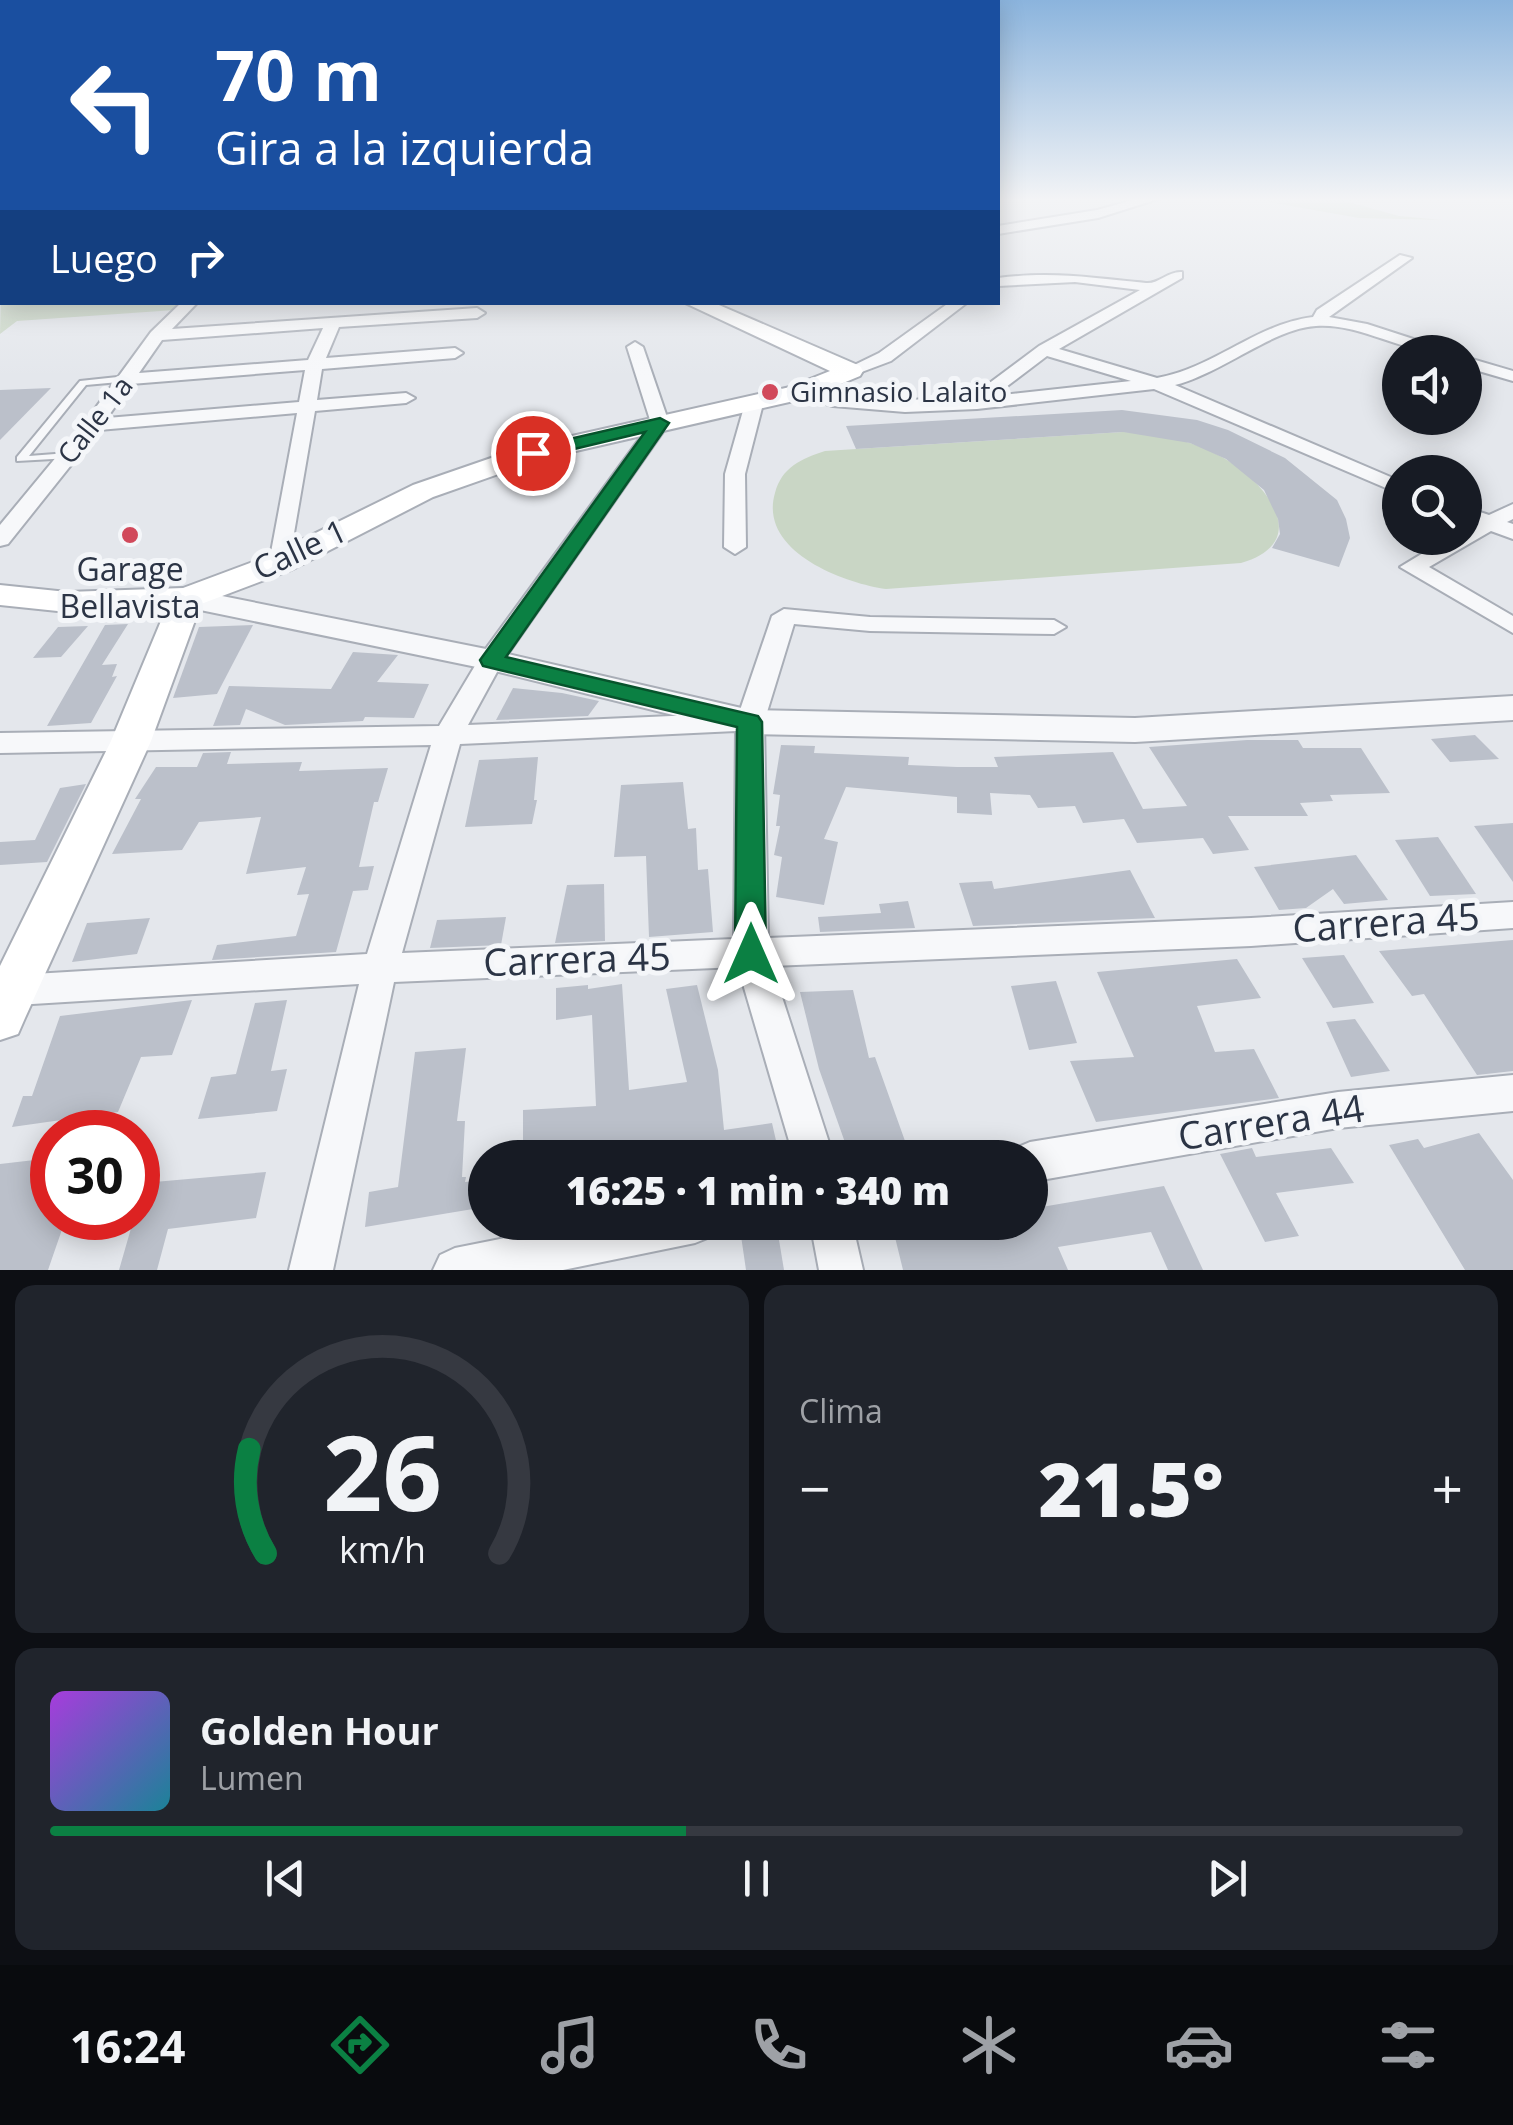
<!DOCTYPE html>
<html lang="es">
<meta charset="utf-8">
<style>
body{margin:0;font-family:"Open Sans",sans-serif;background:#20242c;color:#f1f3f6;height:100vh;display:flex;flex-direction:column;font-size:38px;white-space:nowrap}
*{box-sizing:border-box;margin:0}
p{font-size:32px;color:#9ea1a6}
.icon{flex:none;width:55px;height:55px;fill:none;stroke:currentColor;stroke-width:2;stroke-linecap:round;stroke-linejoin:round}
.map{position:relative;height:1270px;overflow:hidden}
.panel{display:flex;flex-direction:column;gap:15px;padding:15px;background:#0d0f14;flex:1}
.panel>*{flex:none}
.hud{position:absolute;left:0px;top:0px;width:1000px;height:305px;box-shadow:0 5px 25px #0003;background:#1a4fa0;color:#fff;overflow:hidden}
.tools{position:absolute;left:1382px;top:335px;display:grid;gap:20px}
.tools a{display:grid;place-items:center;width:100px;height:100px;border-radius:50%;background:#171b24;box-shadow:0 5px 25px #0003;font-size:50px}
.speed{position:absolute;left:30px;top:1110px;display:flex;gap:20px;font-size:50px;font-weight:700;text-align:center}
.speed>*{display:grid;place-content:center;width:130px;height:130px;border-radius:50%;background:#171b24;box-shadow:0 5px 25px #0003;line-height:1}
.speed .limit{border:15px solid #d22;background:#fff;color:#111}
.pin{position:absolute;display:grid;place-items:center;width:85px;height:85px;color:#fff;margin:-42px;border:5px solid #fff;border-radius:50%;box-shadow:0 2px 10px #0007}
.me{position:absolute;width:110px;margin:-55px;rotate:0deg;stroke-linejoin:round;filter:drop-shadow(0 0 8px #0008)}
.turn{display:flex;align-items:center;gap:35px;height:210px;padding:0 50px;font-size:45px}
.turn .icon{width:130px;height:130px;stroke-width:2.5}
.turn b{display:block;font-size:70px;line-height:85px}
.then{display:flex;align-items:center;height:95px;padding:0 50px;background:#0003;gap:20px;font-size:38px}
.big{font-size:75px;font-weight:800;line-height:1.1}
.panel .card{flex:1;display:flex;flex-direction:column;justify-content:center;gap:15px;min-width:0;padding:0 35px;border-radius:20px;background:#20242c}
.panel .dial{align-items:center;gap:0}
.dial svg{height:260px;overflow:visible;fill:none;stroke:#363941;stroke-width:7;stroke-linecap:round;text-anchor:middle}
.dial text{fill:#f1f3f6;stroke:none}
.song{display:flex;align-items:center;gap:30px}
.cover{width:120px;height:120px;border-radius:15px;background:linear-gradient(135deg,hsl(280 70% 55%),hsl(190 70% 35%))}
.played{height:10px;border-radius:5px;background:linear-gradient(90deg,#0b8043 45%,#363941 45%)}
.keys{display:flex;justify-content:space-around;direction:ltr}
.heat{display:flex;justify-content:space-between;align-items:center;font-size:55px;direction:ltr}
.panel .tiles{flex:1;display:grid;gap:15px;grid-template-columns:1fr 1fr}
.card:last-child{grid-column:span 2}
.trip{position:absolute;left:468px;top:1140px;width:580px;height:100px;border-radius:50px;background:#171b24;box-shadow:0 5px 25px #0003;font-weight:800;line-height:100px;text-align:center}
.menu{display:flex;height:160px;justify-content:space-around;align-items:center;background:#090b0e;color:#9ea1a6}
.menu .icon{width:70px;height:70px}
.menu .active{color:#0b8043}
.menu b{font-size:45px;color:#f1f3f6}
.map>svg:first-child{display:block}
</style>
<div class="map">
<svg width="1513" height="1270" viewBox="0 0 1513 1270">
<rect width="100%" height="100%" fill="#e4e7ec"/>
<g fill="#c9d6c5">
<path d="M 1252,199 L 1338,199 L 1399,216 L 1443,220 L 1359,218 Z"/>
<path d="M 2,244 L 2,302 L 184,303 L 175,310 L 17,321 L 0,334 Z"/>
<path d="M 1123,432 C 1159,433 1196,441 1227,460 C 1269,486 1312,542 1241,563 L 886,589 C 843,583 758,551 775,493 C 782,467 801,459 825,451 Z"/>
</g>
<g fill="#bbc0ca">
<path d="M 51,388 L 0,440 L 0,390 Z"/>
<path d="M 1122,410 L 1197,420 L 1228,430 L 1285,458 L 1337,500 L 1346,519 L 1350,538 L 1339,567 L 1272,548 L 1280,534 L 1278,519 L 1264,490 L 1226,459 L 1190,443 L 1123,432 L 856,449 L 846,426 Z"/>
<path d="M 128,624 L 102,665 L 117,664 L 112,677 L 117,676 L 91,723 L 47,726 L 105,625 Z"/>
<path d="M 253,625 L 217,694 L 173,698 L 199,627 Z"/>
<path d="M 88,626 L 61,657 L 33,658 L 58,627 Z"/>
<path d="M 353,652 L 398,655 L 377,682 L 429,684 L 414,718 L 365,717 L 363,721 L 285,725 L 246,709 L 240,725 L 213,726 L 229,686 L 331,689 Z"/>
<path d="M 513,688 L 562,693 L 599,701 L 588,716 L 496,720 Z"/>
<path d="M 1475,735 L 1499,759 L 1450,762 L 1431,739 Z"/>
<path d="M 1247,740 L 1298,740 L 1303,748 L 1361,748 L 1390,793 L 1330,795 L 1333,801 L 1300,803 L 1308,816 L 1228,816 L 1249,850 L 1213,854 L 1203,838 L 1137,843 L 1124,819 L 1083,823 L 1075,806 L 1038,808 L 1030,795 L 990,793 L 992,815 L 957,813 L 957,797 L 846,787 L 824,839 L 838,842 L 824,905 L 776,897 L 782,857 L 774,855 L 780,826 L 776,826 L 780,795 L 773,794 L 781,745 L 815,746 L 814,753 L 909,757 L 908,765 L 957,767 L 998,767 L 994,757 L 1113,752 L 1143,809 L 1187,806 L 1149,747 Z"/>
<path d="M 231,752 L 227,764 L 302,762 L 299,771 L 388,768 L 378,802 L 374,802 L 359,867 L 374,866 L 368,890 L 353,891 L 336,952 L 212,960 L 217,945 L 296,936 L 309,894 L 297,895 L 306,867 L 246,874 L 261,817 L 199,822 L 182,850 L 112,854 L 141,799 L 135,799 L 156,767 L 197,767 L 203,753 Z"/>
<path d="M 538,757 L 534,800 L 537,800 L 532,824 L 465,827 L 479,760 Z"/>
<path d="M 683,782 L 688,829 L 696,828 L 698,870 L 708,869 L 713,932 L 649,937 L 646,856 L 614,857 L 621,785 Z"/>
<path d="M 86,784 L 47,862 L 0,865 L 0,842 L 35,840 L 60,788 Z"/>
<path d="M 1513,823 L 1513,882 L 1474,826 Z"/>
<path d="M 1438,837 L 1476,894 L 1430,896 L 1395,840 Z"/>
<path d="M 1356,855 L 1388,900 L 1344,904 L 1333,889 L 1306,908 L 1279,910 L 1254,867 Z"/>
<path d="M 1130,870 L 1155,918 L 973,926 L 959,883 L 992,881 L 994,889 Z"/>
<path d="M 604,884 L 605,941 L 555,943 L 567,885 Z"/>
<path d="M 908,901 L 915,928 L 820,932 L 818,917 L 881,913 L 879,904 Z"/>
<path d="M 506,917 L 501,945 L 430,948 L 437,920 Z"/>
<path d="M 150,918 L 137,954 L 72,962 L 87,923 Z"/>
<path d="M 1513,940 L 1513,1071 L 1477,1075 L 1424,994 L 1412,996 L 1379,951 Z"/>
<path d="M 1344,955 L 1374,1003 L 1333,1008 L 1302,958 Z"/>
<path d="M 1237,959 L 1261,998 L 1197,1006 L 1215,1052 L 1254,1049 L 1279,1098 L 1096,1122 L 1070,1061 L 1134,1057 L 1097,972 Z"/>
<path d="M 1056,981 L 1077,1043 L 1029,1050 L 1011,986 Z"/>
<path d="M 622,984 L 629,1090 L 687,1082 L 666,989 L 697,985 L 718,1070 L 724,1130 L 772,1123 L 780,1158 L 570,1158 L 570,1143 L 523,1152 L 523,1110 L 596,1106 L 592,1015 L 556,1020 L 556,988 L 588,985 L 588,989 Z"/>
<path d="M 853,990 L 869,1058 L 875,1057 L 905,1141 L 848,1151 L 819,1069 L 800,992 Z"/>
<path d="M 192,1000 L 172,1055 L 141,1057 L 118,1112 L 12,1127 L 23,1096 L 32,1096 L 60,1016 Z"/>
<path d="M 287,1000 L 271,1071 L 287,1069 L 277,1111 L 198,1119 L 211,1077 L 236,1074 L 255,1003 Z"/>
<path d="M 1355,1019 L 1390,1071 L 1351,1077 L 1326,1022 Z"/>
<path d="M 466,1048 L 457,1121 L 465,1121 L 462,1177 L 466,1177 L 465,1182 L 485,1180 L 485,1207 L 365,1227 L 369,1192 L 398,1187 L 415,1052 Z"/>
<path d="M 1479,1133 L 1513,1180 L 1513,1270 L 1465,1270 L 1389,1145 L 1418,1139 L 1424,1148 Z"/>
<path d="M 1252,1148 L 1256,1157 L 1331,1148 L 1354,1183 L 1276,1193 L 1299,1236 L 1265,1242 L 1220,1154 Z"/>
<path d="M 52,1158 L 52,1218 L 66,1218 L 48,1270 L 0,1270 L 0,1164 Z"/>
<path d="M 266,1172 L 256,1218 L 168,1229 L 157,1270 L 119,1270 L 134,1218 L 138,1218 L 143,1183 Z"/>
<path d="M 1164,1186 L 1203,1270 L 1168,1270 L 1151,1232 L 1058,1247 L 1068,1270 L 903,1270 L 893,1229 L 930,1222 L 1030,1222 L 1030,1209 Z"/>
<path d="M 739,1222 L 776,1222 L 784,1270 L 746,1270 Z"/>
</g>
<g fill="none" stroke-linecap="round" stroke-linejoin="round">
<g stroke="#a9aeb7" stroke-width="4">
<path id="service" d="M 127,376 L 131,379 L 130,381 L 86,385 L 29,456 L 68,453 L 71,454 L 71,458 L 17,461 L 17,457 L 80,381 Z"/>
</g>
<g stroke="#a9aeb7" stroke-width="4">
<g id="minor">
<path d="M 1137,199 L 1158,199 L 1098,218 L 998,234 L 998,226 L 1097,210 Z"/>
<path d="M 1400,255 L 1412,258 L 1329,317 L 1367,324 L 1441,348 L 1443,352 C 1399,352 1360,323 1316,326 C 1274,328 1222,373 1175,385 L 1400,481 L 1400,494 L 1154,389 L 977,409 L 905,412 L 833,406 L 789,393 L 798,388 L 869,400 L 968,399 L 1039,346 L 1140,290 L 1075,282 L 998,286 L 998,278 C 1053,271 1092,278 1146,283 C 1159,284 1168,271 1182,272 L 1182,278 L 1059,349 L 1157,378 C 1214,368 1256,324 1313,317 L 1317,310 ZM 1047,356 L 1131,381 L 994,396 Z"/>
<path d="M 182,302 L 198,302 L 172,329 L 477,308 L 485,313 L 477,318 L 339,327 L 326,358 L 455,348 L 463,353 L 455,358 L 322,369 L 317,400 L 406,393 L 415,398 L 406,403 L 315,411 L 288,568 L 272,568 L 269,563 L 297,413 L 99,430 L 8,544 L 0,546 L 0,525 L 86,421 L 151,332 ZM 323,328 L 308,360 L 139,373 L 162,340 ZM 305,370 L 299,402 L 107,418 L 131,384 Z"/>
<path d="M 950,302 L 968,302 L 891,361 L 851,376 L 842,371 L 879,353 Z"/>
<path d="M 635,342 L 643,347 L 669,423 L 503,661 L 468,725 L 739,713 L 772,616 L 784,609 L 870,617 L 1054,620 L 1066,627 L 1054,634 L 870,631 L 794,624 L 764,722 L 768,938 L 1251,918 L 1513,902 L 1513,928 L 1251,946 L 772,966 L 834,1158 L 794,1158 L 738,967 L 394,982 L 333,1270 L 289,1270 L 359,984 L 0,1006 L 0,976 L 367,954 L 431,745 L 0,753 L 0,733 L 439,726 L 482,654 L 651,423 L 627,347 ZM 736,731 L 734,939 L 402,953 L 460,744 Z"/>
<path d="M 1465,357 L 1513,371 L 1513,381 L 1465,367 Z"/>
<path d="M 755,395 L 764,400 L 745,474 L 746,547 L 735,554 L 724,547 L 725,474 L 746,400 Z"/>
<path d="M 1513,504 L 1513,519 L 1507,522 L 1513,524 L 1513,539 L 1491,531 L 1429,567 L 1513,616 L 1513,633 L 1400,567 L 1448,538 L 1465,538 L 1465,528 L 1473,524 L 1465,521 L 1465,507 L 1489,515 Z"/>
<path d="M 1513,1075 L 1513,1111 L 1338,1128 L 1030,1182 L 1030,1158 L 1012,1158 L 1016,1148 L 1030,1142 L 1338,1092 Z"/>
<path d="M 585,1222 L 716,1222 L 710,1237 L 695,1243 L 563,1270 L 433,1270 L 440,1255 L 455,1248 Z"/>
<path d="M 810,1222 L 852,1222 L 863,1270 L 819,1270 Z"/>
</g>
</g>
<g stroke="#a9aeb7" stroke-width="4">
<path id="tertiary" d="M 187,589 L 491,650 L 750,710 L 1135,718 L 1513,696 L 1513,720 L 1135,742 L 750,734 L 491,670 L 176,605 L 171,598 L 176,591 Z"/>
</g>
<g stroke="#a9aeb7" stroke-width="4">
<path id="secondary" d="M 683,302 L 712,302 L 860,366 L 863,371 L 860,376 L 807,398 L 541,459 L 433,497 L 291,570 L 201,604 L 151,741 L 25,1018 L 18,1034 L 0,1040 L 0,966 L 111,741 L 166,609 L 67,612 L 0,605 L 0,585 L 67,592 L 183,588 L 269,556 L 413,485 L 523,447 L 790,387 L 830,371 Z"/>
</g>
<use href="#service" fill="#f7f8fa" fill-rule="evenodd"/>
<use href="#minor" fill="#f7f8fa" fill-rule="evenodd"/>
<use href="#tertiary" fill="#f7f8fa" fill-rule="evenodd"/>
<use href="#secondary" fill="#fff" fill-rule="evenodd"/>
</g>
<linearGradient id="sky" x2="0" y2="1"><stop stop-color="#8bb4dd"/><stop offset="0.53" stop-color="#f3f4f6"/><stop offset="1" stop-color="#f3f4f6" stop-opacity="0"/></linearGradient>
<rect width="1513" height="377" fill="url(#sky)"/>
<path fill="#0b8043" stroke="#07532c" stroke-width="2.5" d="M 660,418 L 669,423 L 506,657 L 758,716 L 762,722 L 766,954 L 762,963 L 751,967 L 740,963 L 735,954 L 737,727 L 483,666 L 480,660 L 645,432 L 533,459 L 524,453 L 526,449 Z"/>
<g fill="#d1495b" stroke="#f4f6f9" stroke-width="4">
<circle cx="770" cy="392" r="10"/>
<circle cx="130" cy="535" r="10"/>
</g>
<g text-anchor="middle" stroke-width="10" stroke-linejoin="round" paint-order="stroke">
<g font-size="28" fill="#2b3445" stroke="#f4f6f9" text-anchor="start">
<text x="790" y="402">Gimnasio Lalaito</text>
</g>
<g font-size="28" fill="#2b3445" stroke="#f4f6f9">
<text transform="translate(95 420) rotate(-52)" y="10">Calle 1a</text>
</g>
<g font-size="32" fill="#2b3445" stroke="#f4f6f9">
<text transform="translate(300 550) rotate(-25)" y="11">Calle 1</text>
</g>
<g font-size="32" fill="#2b3445" stroke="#f4f6f9">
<text x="130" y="581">Garage<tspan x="130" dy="37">Bellavista</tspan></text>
</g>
<g font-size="38" fill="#2b3445" stroke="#f4f6f9">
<text transform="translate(1386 923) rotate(-4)" y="13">Carrera 45</text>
<text transform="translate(577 960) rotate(-2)" y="13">Carrera 45</text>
<text transform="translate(1271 1123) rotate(-9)" y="13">Carrera 44</text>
</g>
</g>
</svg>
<div class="tools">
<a><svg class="icon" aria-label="sound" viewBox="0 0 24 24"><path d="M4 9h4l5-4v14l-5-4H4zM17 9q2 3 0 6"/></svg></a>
<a><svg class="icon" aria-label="search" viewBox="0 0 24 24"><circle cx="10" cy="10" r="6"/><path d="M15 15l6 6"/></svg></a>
</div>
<div class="speed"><div class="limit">30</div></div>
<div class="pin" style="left:533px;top:453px;background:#d93025"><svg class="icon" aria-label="arrive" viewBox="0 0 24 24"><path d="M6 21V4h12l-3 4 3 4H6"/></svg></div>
<svg class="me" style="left:751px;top:954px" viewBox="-20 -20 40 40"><path d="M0-17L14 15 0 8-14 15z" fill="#0b8043" stroke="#fff" stroke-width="4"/></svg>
<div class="trip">16:25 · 1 min · 340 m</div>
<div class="hud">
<div class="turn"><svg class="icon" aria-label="left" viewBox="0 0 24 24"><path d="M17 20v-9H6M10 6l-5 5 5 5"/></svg><div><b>70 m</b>Gira a la izquierda</div></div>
<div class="then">Luego<svg class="icon" aria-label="right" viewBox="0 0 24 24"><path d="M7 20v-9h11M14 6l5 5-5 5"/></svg></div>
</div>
</div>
<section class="panel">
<div class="tiles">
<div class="card dial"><svg viewBox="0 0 100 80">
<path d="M14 69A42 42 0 1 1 86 69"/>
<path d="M14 69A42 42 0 0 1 9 37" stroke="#0b8043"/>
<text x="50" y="56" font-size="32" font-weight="700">26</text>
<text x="50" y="72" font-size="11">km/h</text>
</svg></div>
<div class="card"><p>Clima</p>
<div class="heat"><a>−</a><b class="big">21.5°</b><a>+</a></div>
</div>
<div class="card">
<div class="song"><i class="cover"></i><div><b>Golden Hour</b><p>Lumen</p></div></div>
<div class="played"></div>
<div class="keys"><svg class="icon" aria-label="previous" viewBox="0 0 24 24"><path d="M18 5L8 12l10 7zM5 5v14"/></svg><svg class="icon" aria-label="pause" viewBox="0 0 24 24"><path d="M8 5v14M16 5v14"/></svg><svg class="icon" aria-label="next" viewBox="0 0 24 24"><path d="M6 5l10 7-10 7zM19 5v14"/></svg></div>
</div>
</div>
</section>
<nav class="menu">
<b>16:24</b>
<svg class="icon active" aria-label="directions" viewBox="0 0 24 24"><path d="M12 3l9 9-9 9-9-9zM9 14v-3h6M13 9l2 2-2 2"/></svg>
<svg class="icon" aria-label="music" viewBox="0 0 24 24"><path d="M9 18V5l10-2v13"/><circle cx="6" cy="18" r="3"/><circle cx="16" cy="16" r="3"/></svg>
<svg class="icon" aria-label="phone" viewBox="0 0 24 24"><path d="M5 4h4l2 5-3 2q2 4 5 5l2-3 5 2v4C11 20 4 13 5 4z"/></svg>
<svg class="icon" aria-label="climate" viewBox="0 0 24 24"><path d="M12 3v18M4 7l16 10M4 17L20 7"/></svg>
<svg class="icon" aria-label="car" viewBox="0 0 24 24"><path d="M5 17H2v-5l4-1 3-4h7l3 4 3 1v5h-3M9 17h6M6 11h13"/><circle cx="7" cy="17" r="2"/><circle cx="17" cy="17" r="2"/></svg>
<svg class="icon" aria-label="filters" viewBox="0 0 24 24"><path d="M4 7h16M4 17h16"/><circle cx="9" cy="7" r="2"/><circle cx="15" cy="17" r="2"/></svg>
</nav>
